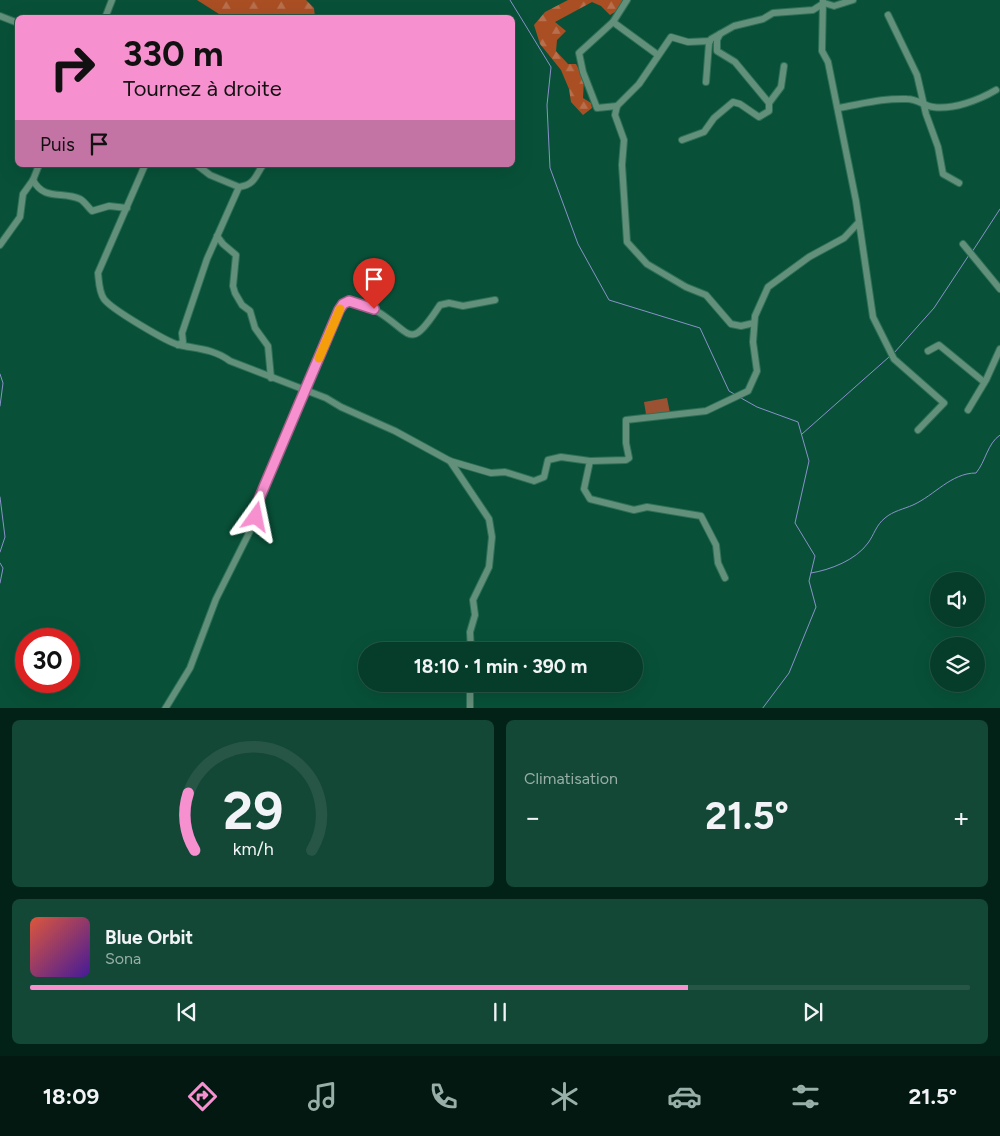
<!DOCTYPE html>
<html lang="fr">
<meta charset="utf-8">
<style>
body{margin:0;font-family:Figtree,sans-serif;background:#144836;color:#f1f3f6;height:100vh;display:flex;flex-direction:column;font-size:19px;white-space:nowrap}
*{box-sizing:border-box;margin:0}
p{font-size:16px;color:#98aea8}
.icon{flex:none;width:28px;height:28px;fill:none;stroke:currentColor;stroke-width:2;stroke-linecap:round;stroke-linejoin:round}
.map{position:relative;height:708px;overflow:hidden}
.drawer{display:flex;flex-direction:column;gap:12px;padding:12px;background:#032217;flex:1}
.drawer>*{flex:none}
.top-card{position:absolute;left:15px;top:15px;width:500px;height:152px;border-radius:8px;box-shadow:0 5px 20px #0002,0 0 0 1px #275647;background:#f690cf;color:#111;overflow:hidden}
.buttons{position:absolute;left:930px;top:572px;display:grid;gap:10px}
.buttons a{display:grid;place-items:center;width:55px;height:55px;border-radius:50%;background:#063d2a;box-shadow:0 5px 20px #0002,0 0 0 1px #275647;font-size:25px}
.speed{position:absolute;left:15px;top:628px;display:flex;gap:10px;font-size:25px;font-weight:700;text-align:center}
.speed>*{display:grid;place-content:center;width:65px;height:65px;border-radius:50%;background:#063d2a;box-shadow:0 5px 20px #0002,0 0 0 1px #275647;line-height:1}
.speed .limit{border:8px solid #d22;background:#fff;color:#111}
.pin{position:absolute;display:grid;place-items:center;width:42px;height:42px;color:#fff;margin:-51px -21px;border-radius:50% 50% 50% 0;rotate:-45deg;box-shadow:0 0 5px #0007}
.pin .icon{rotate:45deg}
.me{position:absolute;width:55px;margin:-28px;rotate:12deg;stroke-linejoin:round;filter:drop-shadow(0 0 4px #0008)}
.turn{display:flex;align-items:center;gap:18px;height:105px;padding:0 25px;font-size:22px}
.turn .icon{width:65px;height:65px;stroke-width:2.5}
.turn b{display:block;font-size:35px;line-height:42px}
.then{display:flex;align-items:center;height:48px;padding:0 25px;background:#0003;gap:10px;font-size:19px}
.big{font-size:38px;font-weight:700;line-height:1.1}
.drawer .card{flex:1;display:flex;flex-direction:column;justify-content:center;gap:8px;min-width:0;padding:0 18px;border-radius:8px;background:#144836}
.drawer .dial{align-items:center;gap:0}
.dial svg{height:130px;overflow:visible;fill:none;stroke:#275647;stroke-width:7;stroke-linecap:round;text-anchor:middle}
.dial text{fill:#f1f3f6;stroke:none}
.song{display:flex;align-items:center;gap:15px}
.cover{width:60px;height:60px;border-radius:8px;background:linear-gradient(135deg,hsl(10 70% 55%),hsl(260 70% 35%))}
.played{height:5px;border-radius:2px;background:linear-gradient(90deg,#f690cf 70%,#275647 70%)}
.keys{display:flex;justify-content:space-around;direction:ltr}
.heat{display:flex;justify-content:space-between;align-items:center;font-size:28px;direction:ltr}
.drawer .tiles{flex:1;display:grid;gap:12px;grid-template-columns:1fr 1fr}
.card:last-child{grid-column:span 2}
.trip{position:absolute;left:358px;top:642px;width:285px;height:50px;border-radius:25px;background:#063d2a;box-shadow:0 5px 20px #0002,0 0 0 1px #275647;font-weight:700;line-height:50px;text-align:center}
.tabs{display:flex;height:80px;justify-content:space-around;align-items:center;background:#021811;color:#98aea8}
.tabs .icon{width:35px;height:35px}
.tabs .active{color:#f690cf}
.tabs b{font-size:22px;color:#f1f3f6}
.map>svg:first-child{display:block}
</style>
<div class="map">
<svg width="1000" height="709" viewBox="0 0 1000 709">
<defs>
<pattern id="forest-firs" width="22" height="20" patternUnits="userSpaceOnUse" patternTransform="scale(1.25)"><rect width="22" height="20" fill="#aa4f24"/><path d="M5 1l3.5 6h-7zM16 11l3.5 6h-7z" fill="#b7704d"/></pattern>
</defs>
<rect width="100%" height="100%" fill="#085138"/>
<g fill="url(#forest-firs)">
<path d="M 197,0 L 306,0 L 314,8 L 315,17 L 220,17 L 219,14 Z"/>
<path d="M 568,0 L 625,0 L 618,10 L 610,15 L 601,6 L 592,2 L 555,22 L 566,31 L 557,40 L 556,51 L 568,64 L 576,64 L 584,79 L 583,98 L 591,103 L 592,108 L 583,115 L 571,102 L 569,89 L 561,70 L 540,44 L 534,25 L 545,12 Z"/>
</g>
<path fill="#9a5232" d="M 667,398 L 671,418 L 647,420 L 644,402 Z"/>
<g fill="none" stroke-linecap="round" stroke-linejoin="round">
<g stroke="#8892ca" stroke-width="1">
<path d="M 510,0 L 551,67 L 547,105 L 550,168 L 578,244 L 609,300 L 700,328 L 729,391 L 736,395"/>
<path d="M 972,252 L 1000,209"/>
<path d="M 894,353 L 934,308 L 969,255"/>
<path d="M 0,374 L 3,383 L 0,406"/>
<path d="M 741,398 L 757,407 L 798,422 L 809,461 L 795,523 L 815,556 L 809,581 L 816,607 L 789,673 L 762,709"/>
<path d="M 802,434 L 889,357"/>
<path d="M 0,497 L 5,537 L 0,552"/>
<path d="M 0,563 L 3,568 L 0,583"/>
<path d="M 811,573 C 830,570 856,560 868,543 C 874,535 876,525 885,518 C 893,511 904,509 913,505 C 935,495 951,473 976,473 C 986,461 987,444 1000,435"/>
</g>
<g stroke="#2e7058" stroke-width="8">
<g id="minor">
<path d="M 823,0 L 822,51 L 828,62 L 856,201 L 873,317 L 894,359 L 944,403 L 918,430"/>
<path d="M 888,15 L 917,75 L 926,114 L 938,147 L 943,174 L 959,183"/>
<path d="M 0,16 L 18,23"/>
<path d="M 105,18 L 112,0"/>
<path d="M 613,22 L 658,55"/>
<path d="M 720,34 L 717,40 L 717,51 L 735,62 L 769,103"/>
<path d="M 710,41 L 688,42 L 671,37 L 639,84 L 617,106 L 615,115 L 624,140 L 622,165 L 627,242 L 647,264 L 686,287 L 706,295 L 731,324 L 741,326 L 754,323"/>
<path d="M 706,82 L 709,43 L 711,39 L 734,26 L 763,19 L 773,13 L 813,10 L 824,3 L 834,6 L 853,0"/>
<path d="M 617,106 L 597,108 L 583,72 L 579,53 L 613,22 L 627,0"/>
<path d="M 838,108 C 862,104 883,98 907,99 C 918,99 924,106 933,107 C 953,110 979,100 996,90"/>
<path d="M 682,140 L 704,132 L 714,118 L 733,102 L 740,104 L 759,117 L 769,111 L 769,103 L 781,87 L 784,66"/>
<path d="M 145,165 L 98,273 C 99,282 99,292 104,299 C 111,309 167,342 179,345 C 198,349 214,349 230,361 L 326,398 L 341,407 L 395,431 L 450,461 L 491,473 L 505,472 L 534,481 L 544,477 L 548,460 L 561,457 L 590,461 L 584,489 L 590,499 L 634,510 L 647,507 L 701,516 L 716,545 L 718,563 L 725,578"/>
<path d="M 197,165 L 210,175 L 239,187"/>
<path d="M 33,180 C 44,201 62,191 80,199 C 84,201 88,207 92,211 L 109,206 L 127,208"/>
<path d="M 217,236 L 223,244 L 236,255 L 233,286 L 235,293 L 242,305 L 250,311 L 255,328 L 268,346 L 271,378"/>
<path d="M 963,244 L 1000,289"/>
<path d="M 0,245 L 20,217 L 23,194 L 33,180 L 39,165"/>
<path d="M 178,345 L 183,342 L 182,333 L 207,259 L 239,187 C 255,185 255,176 263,165"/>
<path d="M 928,351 L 939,345 L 984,382"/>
<path d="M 968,410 L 986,380 L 1000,349"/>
<path d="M 450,461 L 489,519 L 492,537 L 489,567 L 473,600 L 475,615 L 470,632 L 471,651"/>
<path d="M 590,461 L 626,460 L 629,458 L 626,443 L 626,420 L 706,411 L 748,391 L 757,371 L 753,342 L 755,316 L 768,287 L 809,257 L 844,238 L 859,222"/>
<path d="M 165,709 L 190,668 L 216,599 L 254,523 L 257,504 L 264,487 L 343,304 L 349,301 C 357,304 368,306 375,310 C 413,332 408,354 440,305 L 449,303 L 463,306 L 495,300"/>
<path d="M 470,709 L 470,684"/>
</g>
</g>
<use href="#minor" stroke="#63907b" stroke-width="6"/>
</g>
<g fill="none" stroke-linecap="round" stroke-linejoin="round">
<g stroke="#a05e87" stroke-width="12">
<path id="route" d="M 256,517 L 257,504 L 264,487 L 339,310 L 343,304 L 349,301 L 374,309"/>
</g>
<use href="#route" stroke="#f690cf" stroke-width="9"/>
<path stroke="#f59e0b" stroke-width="9" d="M 319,358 L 340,309"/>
</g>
</svg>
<div class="buttons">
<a><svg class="icon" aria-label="sound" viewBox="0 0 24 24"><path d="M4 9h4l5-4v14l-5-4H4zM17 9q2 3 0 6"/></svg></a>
<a><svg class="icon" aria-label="layers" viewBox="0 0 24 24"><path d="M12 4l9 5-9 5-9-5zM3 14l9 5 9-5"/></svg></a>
</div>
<div class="speed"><div class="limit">30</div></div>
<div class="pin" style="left:374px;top:309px;background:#d93025"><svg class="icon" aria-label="arrive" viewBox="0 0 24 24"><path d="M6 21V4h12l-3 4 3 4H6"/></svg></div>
<svg class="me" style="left:256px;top:517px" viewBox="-20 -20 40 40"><path d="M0-17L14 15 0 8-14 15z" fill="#f690cf" stroke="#fff" stroke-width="4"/></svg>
<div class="trip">18:10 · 1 min · 390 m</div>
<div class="top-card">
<div class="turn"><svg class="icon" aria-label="right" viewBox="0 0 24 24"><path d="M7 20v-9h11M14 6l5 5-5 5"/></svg><div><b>330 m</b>Tournez à droite</div></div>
<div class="then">Puis<svg class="icon" aria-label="arrive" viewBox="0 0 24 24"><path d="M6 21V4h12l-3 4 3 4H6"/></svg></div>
</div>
</div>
<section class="drawer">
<div class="tiles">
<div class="card dial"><svg viewBox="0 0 100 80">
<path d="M14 69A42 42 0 1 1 86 69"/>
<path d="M14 69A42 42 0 0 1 10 34" stroke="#f690cf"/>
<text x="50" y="56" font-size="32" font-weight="700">29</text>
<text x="50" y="72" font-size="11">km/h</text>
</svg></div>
<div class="card"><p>Climatisation</p>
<div class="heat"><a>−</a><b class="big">21.5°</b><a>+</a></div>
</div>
<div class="card">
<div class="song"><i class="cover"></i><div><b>Blue Orbit</b><p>Sona</p></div></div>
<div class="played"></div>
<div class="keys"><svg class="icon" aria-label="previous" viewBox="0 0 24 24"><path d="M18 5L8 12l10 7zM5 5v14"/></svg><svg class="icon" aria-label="pause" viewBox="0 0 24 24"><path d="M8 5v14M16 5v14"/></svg><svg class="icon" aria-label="next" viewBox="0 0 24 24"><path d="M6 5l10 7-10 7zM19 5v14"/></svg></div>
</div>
</div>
</section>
<nav class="tabs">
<b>18:09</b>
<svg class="icon active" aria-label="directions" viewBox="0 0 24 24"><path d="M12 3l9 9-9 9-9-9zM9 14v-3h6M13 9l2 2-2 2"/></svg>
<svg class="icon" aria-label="music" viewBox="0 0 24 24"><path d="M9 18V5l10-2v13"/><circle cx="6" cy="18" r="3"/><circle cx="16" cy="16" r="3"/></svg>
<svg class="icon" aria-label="phone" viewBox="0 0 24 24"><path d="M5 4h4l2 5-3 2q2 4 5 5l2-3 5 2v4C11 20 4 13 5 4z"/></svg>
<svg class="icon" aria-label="climate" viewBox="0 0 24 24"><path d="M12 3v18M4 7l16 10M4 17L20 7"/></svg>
<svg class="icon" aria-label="car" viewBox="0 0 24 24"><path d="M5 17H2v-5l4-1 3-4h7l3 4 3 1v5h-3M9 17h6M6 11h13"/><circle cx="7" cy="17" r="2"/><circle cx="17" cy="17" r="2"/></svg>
<svg class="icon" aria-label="filters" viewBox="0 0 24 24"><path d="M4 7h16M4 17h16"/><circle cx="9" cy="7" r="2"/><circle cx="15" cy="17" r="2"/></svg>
<b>21.5°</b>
</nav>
